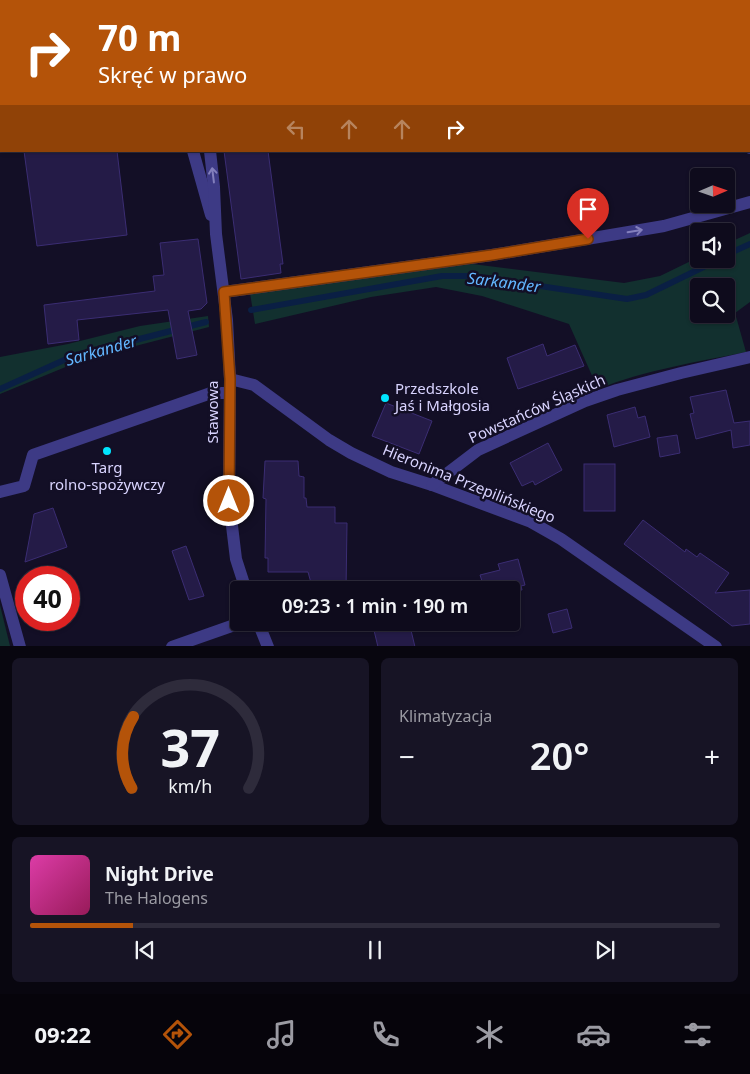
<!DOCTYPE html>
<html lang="pl">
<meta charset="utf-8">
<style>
body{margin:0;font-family:"Noto Sans",sans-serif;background:#171425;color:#f1f3f6;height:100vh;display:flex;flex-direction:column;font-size:19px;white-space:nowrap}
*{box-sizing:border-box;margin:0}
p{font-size:16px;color:#9b9ba3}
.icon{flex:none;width:28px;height:28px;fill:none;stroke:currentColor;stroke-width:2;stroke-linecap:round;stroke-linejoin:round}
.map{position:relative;height:646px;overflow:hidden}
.side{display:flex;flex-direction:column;gap:12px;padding:12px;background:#08060f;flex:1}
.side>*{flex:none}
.guide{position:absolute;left:0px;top:0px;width:750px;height:152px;box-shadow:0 1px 4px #0004,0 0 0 1px #2e2b3b;background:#b45309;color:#fff;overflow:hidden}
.needle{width:32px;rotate:88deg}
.fabs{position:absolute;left:690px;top:168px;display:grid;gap:10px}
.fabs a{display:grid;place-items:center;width:45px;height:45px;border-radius:5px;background:#0e0b1c;box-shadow:0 1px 4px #0004,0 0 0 1px #2e2b3b;font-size:25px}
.speed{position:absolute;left:15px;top:566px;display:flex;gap:10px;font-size:25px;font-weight:700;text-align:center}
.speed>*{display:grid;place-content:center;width:65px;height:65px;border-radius:50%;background:#0e0b1c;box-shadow:0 1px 4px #0004,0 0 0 1px #2e2b3b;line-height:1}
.speed .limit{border:8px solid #d22;background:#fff;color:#111}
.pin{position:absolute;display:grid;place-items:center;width:42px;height:42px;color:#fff;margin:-51px -21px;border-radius:50% 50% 50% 0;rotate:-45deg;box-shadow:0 0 5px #0007}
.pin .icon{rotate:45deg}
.me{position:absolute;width:55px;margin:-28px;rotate:0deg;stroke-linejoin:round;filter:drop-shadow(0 0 4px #0008)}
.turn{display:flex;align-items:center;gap:18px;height:105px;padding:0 15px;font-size:22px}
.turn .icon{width:65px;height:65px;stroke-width:2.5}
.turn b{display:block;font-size:35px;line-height:42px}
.lanes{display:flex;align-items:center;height:48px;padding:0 15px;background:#0003;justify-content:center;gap:25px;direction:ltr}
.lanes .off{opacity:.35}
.big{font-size:38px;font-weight:600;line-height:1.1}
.side .tile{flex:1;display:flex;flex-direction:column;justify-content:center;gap:8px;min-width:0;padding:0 18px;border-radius:8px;background:#171425}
.side .dial{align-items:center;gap:0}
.dial svg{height:130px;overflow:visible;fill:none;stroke:#2e2b3b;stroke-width:7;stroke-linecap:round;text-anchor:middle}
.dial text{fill:#f1f3f6;stroke:none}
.song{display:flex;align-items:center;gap:15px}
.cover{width:60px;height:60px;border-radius:8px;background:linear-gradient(135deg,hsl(320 70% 55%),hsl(330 70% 35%))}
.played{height:5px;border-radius:2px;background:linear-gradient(90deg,#b45309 15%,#2e2b3b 15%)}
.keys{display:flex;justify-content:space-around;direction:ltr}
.heat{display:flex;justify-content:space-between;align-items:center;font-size:28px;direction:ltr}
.side .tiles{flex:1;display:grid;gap:12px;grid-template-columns:1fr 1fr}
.tile:last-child{grid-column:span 2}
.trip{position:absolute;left:230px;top:581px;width:290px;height:50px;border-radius:5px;background:#0e0b1c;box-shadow:0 1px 4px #0004,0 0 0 1px #2e2b3b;font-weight:600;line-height:50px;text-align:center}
.dock{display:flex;height:80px;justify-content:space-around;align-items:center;background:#06040b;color:#9b9ba3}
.dock .icon{width:35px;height:35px}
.dock .active{color:#b45309}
.dock b{font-size:22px;color:#f1f3f6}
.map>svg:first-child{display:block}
</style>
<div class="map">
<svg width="750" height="647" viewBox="0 0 750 647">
<rect width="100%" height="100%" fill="#130f26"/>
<g fill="#12302f" fill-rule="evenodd">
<path d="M 750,233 L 750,302 L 735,313 L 746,352 C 697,362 645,370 598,389 L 569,324 L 482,296 L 436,287 L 371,297 L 255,324 L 250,293 L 472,264 L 624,283 L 660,276 L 699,257 L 699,259 L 726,259 L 726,244 ZM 699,286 L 726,286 L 726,314 L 699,314 Z"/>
<path d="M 208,316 L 209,327 L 85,359 L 0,394 L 0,357 L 68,344 L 140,326 Z"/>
<path d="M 0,605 L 10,646 L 0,646 Z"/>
</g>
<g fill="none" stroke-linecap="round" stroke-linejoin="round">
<g stroke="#0a1f44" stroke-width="6">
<path d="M 726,255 L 750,244"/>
<path d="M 251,310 L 442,276 L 473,276 L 627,299 L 646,295 L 720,259"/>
<path d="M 0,389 L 73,356 L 206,322"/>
</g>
</g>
<g fill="#241b47" stroke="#3b2d73">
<path d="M 24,151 L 117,151 L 127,235 L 37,246 Z"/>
<path d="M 224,151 L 268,151 L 283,264 L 280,264 L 281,273 L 241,279 Z"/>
<path d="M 198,239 L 207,303 L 201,309 L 188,311 L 197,355 L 177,359 L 168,310 L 77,320 L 79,340 L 48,344 L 44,305 L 155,291 L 153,276 L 164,275 L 160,243 Z"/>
<path d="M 543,344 L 547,356 L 575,345 L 584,366 L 518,389 L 507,358 Z"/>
<path d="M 726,390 L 734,423 L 750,421 L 750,445 L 733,448 L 731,430 L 696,439 L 690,414 L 694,413 L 690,397 Z"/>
<path d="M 386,403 L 432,421 L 419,454 L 372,436 Z"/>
<path d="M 635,407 L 638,418 L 645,416 L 650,437 L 614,447 L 607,415 Z"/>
<path d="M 677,435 L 680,453 L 660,457 L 657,438 Z"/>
<path d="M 548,443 L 562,470 L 535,485 L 533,481 L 522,486 L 510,463 Z"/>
<path d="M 265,461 L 298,461 L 299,476 L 304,477 L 304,498 L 306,498 L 307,507 L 335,507 L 335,523 L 347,523 L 346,590 L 313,590 L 308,572 L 268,572 L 268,558 L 265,558 L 266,499 L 263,498 Z"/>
<rect x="584" y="464" width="31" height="47"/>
<path d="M 53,508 L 67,547 L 25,562 L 34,514 Z"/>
<path d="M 643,520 L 685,552 L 686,549 L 697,557 L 700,553 L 729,573 L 715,593 L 750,590 L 750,624 L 732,626 L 624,544 Z"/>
<path d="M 186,546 L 204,596 L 189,600 L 172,551 Z"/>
<path d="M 518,559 L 525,585 L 521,586 L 522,590 L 485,590 L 480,575 L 500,570 L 498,564 Z"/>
<path d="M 567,609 L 572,628 L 553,633 L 548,614 Z"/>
<path d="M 372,622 L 409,622 L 415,647 L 378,647 Z"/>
</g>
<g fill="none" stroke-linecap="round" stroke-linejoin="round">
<path stroke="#2fb8b0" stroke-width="3" stroke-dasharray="2.5 4" stroke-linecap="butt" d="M 475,0 L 475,1"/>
<g stroke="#3d3a85" stroke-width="12">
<path d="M 84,0 L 86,1"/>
<path d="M 111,0 L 113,1"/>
<path d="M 720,0 L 720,1"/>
<path d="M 149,1 L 151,0"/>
<path d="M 210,1 L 213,0"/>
<path d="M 749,141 L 750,148"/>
<path d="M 193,151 L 211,215"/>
<path d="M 210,151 L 214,187 L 216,234 L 227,320 L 230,379 L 229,501 L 236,559 L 246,590"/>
<path d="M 224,292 L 492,255 L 664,226 L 750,202"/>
<path d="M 230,379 L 254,385 L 329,440 L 351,453 L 391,472 L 432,485 L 531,522 L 561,539 L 716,647"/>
<path d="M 432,485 L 478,450 L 585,401 L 617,390 L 681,373 L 750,357"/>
<path d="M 0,492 L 24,486 L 33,455 L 211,393 L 230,393"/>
<path d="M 0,575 L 20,647"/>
<path d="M 258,622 L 268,647"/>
<path d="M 172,647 L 243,622"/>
</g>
</g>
<defs><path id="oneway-shaft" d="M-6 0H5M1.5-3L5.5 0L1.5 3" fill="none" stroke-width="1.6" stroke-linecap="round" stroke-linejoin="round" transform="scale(1.25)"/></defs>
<g stroke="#837fbc">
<use href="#oneway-shaft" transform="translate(213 175) rotate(-97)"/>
<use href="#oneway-shaft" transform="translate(635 231) rotate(-9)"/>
</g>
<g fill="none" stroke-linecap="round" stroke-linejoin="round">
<g stroke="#753606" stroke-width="12">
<path id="route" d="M 229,501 L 230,379 L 224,292 L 492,255 L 588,239"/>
</g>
<use href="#route" stroke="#b45309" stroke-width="9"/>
</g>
<g fill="#00e5ff" stroke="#130f26" stroke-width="2">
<circle cx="385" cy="398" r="5"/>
<circle cx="107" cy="451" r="5"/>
</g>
<g text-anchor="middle" stroke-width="5" stroke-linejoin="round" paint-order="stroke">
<g font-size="15" fill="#d9d4ff" stroke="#130f26" text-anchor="start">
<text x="395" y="394">Przedszkole<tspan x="395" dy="17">Jaś i Małgosia</tspan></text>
<text x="107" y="473" text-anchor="middle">Targ<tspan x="107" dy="17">rolno-spożywczy</tspan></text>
</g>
<g font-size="15" fill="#d9d4ff" stroke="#130f26">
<text transform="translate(537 409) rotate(-24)" y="5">Powstańców Śląskich</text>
<text transform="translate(213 412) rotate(-90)" y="5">Stawowa</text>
<text transform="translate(469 484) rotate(22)" y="5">Hieronima Przepilińskiego</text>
</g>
<g font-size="16" font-style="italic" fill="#62b6ff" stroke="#130f26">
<text transform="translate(504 282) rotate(7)" y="6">Sarkander</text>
<text transform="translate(101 350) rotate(-16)" y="6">Sarkander</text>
</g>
</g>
</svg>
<div class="fabs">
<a><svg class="needle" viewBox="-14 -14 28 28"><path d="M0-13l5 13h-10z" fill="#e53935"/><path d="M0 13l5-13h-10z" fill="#9b9ba3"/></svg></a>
<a><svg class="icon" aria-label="sound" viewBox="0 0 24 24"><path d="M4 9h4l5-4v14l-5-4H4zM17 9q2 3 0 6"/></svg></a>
<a><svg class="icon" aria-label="search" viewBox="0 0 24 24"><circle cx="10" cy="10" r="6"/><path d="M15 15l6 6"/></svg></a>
</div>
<div class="speed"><div class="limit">40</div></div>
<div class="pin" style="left:588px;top:239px;background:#d93025"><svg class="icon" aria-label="arrive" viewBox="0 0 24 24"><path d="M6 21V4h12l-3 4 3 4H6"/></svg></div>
<svg class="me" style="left:229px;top:501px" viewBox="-20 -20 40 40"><circle r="17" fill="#b45309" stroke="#fff" stroke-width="3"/><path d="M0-11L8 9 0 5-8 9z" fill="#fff"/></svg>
<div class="trip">09:23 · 1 min · 190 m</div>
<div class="guide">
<div class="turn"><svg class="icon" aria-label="right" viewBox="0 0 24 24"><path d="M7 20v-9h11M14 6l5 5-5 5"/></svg><div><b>70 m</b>Skręć w prawo</div></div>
<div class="lanes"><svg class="icon off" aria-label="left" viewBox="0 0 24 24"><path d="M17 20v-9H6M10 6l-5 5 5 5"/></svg><svg class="icon off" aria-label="ahead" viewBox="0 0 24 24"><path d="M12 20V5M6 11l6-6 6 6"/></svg><svg class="icon off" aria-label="ahead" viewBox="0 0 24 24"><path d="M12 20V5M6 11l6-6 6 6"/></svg><svg class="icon" aria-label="right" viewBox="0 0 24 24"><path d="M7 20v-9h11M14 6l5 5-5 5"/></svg></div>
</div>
</div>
<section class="side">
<div class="tiles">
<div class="tile dial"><svg viewBox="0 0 100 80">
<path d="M14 69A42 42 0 1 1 86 69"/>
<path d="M14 69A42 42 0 0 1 15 25" stroke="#b45309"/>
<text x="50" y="56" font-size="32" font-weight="700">37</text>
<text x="50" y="72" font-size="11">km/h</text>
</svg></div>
<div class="tile"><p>Klimatyzacja</p>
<div class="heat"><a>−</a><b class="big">20°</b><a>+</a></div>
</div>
<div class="tile">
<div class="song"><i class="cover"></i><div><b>Night Drive</b><p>The Halogens</p></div></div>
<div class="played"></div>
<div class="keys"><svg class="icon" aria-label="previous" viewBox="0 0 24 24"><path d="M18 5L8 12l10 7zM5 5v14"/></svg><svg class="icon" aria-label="pause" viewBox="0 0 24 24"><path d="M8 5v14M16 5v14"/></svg><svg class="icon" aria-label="next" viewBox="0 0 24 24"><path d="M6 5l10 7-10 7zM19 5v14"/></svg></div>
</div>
</div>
</section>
<nav class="dock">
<b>09:22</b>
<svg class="icon active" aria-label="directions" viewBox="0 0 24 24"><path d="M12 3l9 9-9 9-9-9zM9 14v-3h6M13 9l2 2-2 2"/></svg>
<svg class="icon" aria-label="music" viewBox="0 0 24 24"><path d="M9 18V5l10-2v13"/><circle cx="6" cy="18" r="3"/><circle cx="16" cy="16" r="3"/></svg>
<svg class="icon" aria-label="phone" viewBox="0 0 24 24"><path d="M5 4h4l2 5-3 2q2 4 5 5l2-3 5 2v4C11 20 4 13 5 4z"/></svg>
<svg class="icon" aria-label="climate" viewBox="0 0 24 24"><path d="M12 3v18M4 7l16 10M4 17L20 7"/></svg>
<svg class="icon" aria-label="car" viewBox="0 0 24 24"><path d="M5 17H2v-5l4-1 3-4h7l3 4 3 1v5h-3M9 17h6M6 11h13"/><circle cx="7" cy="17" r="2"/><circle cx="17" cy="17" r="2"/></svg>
<svg class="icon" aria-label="filters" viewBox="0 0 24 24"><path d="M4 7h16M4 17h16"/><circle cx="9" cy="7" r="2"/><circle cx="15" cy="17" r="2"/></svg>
</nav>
